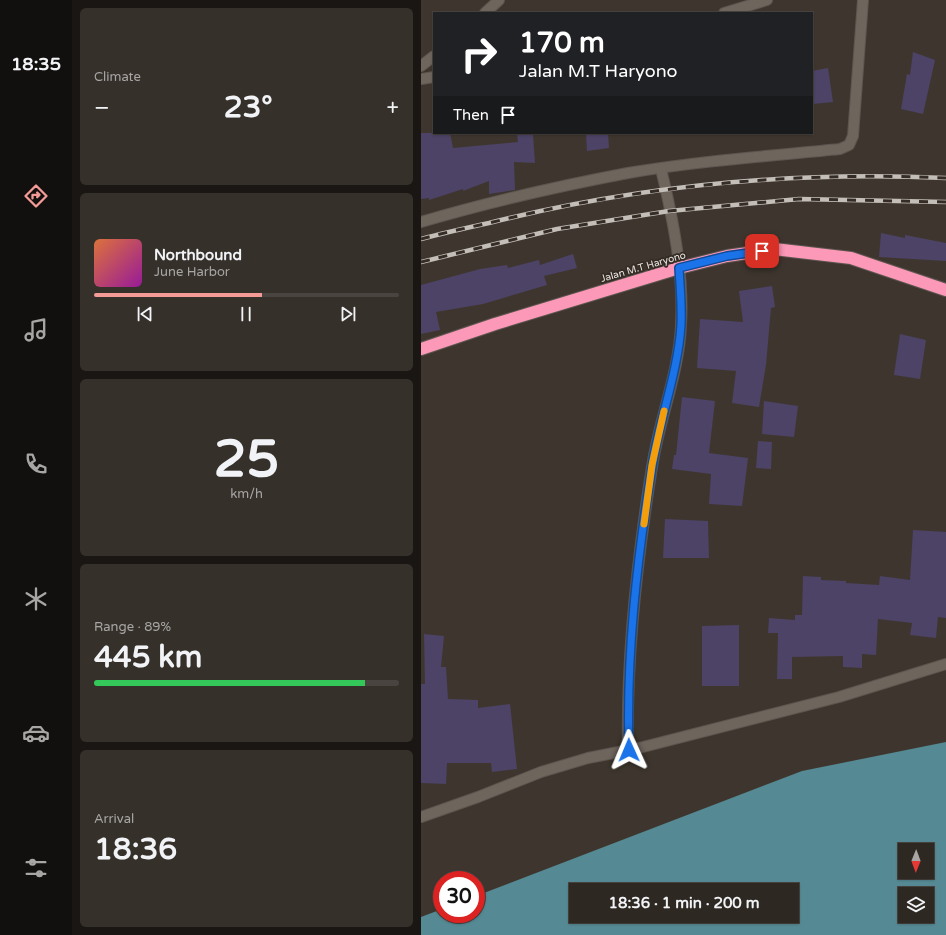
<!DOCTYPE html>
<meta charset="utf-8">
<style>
body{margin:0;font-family:"Varela Round",sans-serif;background:#36302a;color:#f1f3f6;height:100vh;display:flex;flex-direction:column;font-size:15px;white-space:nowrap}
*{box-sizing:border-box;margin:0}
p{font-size:13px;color:#a7a6a5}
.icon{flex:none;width:22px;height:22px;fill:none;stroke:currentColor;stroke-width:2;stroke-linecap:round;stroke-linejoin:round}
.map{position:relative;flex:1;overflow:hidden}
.details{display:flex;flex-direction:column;gap:8px;padding:8px;background:#191613;width:349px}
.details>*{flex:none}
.banner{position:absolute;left:12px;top:12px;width:380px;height:122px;border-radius:0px;box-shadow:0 1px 3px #0004,0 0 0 1px #494440;background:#202124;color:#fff;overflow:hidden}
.needle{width:26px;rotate:181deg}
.tools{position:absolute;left:477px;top:843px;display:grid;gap:8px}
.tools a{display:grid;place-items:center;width:36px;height:36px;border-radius:0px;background:#2e2822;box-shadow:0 1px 3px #0004,0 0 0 1px #494440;font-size:20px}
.speed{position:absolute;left:12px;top:871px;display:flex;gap:8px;font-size:20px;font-weight:700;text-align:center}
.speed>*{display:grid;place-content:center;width:52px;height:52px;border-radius:50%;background:#2e2822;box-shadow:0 1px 3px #0004,0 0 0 1px #494440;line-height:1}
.speed .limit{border:6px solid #d22;background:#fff;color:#111}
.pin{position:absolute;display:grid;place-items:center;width:34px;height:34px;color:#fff;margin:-17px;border-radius:8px;box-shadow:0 2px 6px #0006}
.me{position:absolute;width:44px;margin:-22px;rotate:359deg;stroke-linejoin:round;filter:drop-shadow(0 0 3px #0008)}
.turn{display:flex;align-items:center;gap:14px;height:84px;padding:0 20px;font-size:18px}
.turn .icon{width:52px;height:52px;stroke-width:2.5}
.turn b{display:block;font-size:28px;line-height:34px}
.then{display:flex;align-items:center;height:38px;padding:0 20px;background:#0003;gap:8px;font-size:15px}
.big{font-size:30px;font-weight:700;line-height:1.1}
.details .widget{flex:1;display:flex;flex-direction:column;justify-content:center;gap:6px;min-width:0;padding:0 14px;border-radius:6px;background:#36302a}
.details .dial{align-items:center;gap:0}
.dial b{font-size:52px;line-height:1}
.song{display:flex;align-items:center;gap:12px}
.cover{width:48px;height:48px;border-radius:6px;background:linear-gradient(135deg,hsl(20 70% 55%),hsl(300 70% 35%))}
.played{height:4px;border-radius:2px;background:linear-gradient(90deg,#f59b97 55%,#494440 55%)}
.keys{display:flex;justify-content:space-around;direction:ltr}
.heat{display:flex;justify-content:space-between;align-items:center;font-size:22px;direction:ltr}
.charge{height:6px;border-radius:3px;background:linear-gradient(90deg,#34c759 89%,#494440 0)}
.trip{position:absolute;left:148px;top:883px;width:230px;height:40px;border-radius:0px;background:#2e2822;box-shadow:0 1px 3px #0004,0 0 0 1px #494440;font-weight:700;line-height:40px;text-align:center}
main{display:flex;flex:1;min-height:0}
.tab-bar{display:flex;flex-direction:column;width:72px;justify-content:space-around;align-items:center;background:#12100e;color:#a7a6a5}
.tab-bar .icon{width:28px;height:28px}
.tab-bar .on{color:#f59b97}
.tab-bar b{font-size:18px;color:#f1f3f6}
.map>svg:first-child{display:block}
</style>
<main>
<nav class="tab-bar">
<b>18:35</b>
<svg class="icon on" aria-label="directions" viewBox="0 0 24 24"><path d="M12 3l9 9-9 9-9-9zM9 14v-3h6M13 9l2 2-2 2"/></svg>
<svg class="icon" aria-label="music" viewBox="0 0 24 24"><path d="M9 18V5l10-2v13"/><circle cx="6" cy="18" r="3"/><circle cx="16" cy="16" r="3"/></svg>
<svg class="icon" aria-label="phone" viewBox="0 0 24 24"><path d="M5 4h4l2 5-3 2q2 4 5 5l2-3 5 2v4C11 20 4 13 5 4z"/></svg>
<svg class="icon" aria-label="climate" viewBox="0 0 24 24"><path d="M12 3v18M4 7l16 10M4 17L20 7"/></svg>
<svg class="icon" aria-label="car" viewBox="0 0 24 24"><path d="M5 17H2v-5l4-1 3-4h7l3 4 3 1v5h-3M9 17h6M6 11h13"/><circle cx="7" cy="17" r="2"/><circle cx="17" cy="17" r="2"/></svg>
<svg class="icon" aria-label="filters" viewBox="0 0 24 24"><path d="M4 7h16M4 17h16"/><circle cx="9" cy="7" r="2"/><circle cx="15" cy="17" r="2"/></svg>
</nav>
<section class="details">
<div class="widget"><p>Climate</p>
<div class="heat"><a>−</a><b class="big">23°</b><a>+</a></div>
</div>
<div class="widget">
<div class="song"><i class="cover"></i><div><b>Northbound</b><p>June Harbor</p></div></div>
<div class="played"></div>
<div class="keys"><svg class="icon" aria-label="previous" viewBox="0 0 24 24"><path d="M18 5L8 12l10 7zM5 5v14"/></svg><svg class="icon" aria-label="pause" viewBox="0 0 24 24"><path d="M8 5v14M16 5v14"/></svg><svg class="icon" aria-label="next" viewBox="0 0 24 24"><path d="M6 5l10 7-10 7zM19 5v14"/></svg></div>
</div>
<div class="widget dial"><b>25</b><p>km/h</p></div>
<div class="widget"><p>Range · 89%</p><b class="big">445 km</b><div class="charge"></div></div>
<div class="widget"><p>Arrival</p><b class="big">18:36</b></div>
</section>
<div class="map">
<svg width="525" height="935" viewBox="0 0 525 935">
<rect width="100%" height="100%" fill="#3e362e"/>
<path fill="#558993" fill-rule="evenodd" d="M 525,742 L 525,935 L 0,935 L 0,917 L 21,909 L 21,914 L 55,914 L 55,896 L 381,771 ZM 484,850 L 506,850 L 506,872 L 484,872 ZM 155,890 L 371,890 L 371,916 L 155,916 ZM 484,894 L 506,894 L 506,916 L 484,916 Z"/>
<g fill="#4c4366">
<path d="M 492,52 L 514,60 L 502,114 L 480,109 L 486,74 L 489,75 Z"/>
<path d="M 407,68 L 412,102 L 392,104 L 391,71 Z"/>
<path d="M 0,133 L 29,133 L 32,148 L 97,142 L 96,134 L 112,135 L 114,163 L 93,162 L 94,190 L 68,194 L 68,181 L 42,191 L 42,189 L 8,200 L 8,198 L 0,199 Z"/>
<path d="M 165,133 L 187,133 L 188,148 L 166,151 Z"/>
<path d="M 460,233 L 484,238 L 484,235 L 525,243 L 525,261 L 458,257 Z"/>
<path d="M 152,254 L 156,268 L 123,276 L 126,285 L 62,304 L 15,312 L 19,330 L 0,334 L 0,285 L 59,269 L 86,265 L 87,268 L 118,260 L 119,265 Z"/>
<path d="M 351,286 L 354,307 L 350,308 L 345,365 L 338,407 L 311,403 L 315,371 L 276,368 L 279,319 L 322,322 L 318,291 Z"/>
<path d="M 479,334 L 505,340 L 499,379 L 473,375 Z"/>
<path d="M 261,397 L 294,401 L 288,453 L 327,458 L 321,506 L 288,504 L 290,474 L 251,469 L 253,455 L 255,455 Z"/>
<path d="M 343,401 L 377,406 L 373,437 L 341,434 Z"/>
<path d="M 337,441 L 351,442 L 350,469 L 335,468 Z"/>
<path d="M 244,519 L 287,521 L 288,558 L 242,558 Z"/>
<path d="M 492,530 L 525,532 L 525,618 L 517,617 L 515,638 L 489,635 L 491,623 L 457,619 L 455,655 L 441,654 L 441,668 L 422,667 L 422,656 L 371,657 L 371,679 L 356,679 L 357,633 L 347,633 L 348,618 L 374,620 L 374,615 L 381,615 L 382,576 L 400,577 L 400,580 L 425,581 L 425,583 L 458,585 L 459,576 L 489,580 Z"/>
<path d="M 318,625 L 318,686 L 281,686 L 281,626 Z"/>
<path d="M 3,634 L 23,636 L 20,667 L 25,667 L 27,699 L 57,700 L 57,708 L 89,704 L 96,769 L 71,772 L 70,763 L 26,763 L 25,784 L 0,783 L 0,684 L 4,684 Z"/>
</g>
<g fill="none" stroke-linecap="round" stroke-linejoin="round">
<g stroke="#5d554f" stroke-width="12">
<g id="minor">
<path d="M 64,13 L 78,0"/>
<path d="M 303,13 L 346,0"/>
<path d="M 0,66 L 13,56"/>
<path d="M 0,79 L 13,77"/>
<path d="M 0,222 C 68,202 138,186 207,173 C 277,161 348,156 419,149 L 428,145 L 432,136 L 442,0"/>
<path d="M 207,750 C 205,655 216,560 231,467 C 238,420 258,373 260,325 C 263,274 252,219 240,169"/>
<path d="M 0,817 L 57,797 L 120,772 L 167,758 L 218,748 L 418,697 L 525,664"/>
</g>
</g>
<g stroke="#5d554f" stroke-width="14">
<path id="highway" d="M 0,349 L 74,324 L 258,268 L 306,256 L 353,249 L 430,258 L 525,290"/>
</g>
<use href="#minor" stroke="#6e655d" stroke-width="10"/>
<use href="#highway" stroke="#fc98b8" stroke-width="12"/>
<g stroke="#c4beb9" stroke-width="4.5">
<g id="rail">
<path d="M 0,239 C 22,233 45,228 68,223 C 216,186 372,171 525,178"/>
<path d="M 0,262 L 136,229 L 248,211 L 378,199 L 525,202"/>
</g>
</g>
<use href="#rail" stroke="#342c25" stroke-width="3" stroke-dasharray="9" stroke-linecap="butt"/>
</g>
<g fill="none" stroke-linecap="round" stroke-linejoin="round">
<g stroke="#114b97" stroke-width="10">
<path id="route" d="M 208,750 C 205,655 216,560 231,467 C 238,420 257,373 260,325 C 261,306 259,286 258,268 L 306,256 L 341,251"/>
</g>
<use href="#route" stroke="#1a73e8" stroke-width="7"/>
<path stroke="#f59e0b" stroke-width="7" d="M 223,524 L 231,465 L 243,411"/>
</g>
<g text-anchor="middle" stroke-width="3.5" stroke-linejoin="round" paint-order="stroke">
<g font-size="10" fill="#ece6e2" stroke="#342c25">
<text transform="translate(222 266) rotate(-16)" y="4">Jalan M.T Haryono</text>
</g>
</g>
</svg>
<div class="tools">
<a><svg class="needle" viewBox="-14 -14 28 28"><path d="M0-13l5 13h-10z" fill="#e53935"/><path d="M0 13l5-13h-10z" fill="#a7a6a5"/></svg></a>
<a><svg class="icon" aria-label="layers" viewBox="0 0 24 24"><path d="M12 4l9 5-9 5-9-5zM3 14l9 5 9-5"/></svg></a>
</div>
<div class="speed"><div class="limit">30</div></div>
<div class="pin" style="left:341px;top:251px;background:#d93025"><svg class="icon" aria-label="arrive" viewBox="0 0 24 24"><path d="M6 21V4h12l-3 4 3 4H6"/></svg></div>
<svg class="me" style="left:208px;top:750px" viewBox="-20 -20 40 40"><path d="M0-17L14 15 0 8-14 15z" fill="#1a73e8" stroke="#fff" stroke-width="4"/></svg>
<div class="trip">18:36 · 1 min · 200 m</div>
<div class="banner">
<div class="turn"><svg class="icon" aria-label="right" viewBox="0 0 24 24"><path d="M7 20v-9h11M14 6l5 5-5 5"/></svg><div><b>170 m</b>Jalan M.T Haryono</div></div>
<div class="then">Then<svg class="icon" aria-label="arrive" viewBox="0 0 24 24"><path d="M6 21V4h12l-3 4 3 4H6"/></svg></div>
</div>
</div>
</main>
